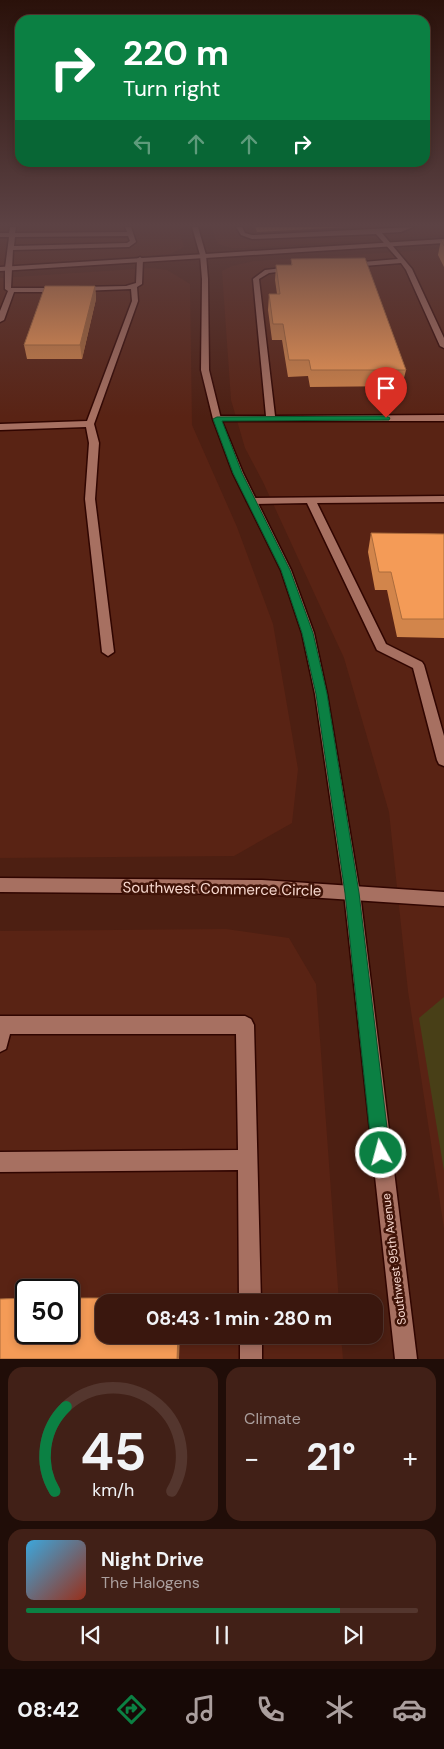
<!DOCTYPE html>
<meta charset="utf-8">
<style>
body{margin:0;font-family:"DM Sans",sans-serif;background:#412017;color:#f1f3f6;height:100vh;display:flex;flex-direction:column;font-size:19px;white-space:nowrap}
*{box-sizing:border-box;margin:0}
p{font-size:16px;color:#ab9f9e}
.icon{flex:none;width:28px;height:28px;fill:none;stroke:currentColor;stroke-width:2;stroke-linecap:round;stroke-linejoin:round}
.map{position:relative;height:1359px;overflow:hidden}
.drawer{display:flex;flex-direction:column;gap:8px;padding:8px;background:#200d08;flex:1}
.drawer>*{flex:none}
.guide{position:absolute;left:15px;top:15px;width:415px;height:152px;border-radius:15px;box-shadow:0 2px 8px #0003,0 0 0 1px #54362e;background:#0b8043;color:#fff;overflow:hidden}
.speed{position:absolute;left:15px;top:1279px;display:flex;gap:10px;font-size:25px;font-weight:700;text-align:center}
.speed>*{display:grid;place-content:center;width:65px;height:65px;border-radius:50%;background:#3a170e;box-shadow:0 2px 8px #0003,0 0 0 1px #54362e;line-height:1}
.speed .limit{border:2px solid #111;border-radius:8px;background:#fff;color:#111}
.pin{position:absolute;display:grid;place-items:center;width:42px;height:42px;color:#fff;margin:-51px -21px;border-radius:50% 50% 50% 0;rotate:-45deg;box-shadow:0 0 5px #0007}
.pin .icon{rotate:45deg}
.me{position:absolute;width:55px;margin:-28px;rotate:353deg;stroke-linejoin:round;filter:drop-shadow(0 0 4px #0008)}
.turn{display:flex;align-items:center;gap:18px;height:105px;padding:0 25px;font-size:22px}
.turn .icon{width:65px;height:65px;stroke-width:2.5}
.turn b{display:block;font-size:35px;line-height:42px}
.lanes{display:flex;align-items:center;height:48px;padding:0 25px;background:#0003;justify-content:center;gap:25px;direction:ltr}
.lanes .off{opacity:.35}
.big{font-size:38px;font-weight:700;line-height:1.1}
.drawer .widget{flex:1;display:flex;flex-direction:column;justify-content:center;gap:8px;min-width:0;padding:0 18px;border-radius:15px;background:#412017}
.drawer .dial{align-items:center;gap:0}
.dial svg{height:130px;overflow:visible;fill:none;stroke:#54362e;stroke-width:7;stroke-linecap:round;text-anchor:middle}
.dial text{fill:#f1f3f6;stroke:none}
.song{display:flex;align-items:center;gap:15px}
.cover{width:60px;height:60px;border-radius:8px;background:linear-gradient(135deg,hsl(200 70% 55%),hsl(10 70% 35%))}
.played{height:5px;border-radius:2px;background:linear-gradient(90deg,#0b8043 80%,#54362e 80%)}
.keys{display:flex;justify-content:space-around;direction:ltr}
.heat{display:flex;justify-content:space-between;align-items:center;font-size:28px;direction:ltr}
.drawer .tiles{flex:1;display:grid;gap:8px;grid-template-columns:1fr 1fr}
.widget:last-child{grid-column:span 2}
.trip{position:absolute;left:95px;top:1294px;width:288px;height:50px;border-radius:15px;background:#3a170e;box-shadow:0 2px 8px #0003,0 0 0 1px #54362e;font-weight:700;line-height:50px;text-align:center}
.tabs{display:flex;height:80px;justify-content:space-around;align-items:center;background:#170906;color:#ab9f9e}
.tabs .icon{width:35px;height:35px}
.tabs .selected{color:#0b8043}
.tabs b{font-size:22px;color:#f1f3f6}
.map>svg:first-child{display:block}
</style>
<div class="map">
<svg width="444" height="1359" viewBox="0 0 444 1359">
<rect width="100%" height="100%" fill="#4d1f12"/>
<g fill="#592314" fill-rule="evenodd">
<path d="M 0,227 L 178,227 L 184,247 L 170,254 L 0,266 Z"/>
<path d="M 211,227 L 444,227 L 444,235 L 246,248 L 232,248 L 218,244 Z"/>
<path d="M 444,249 L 444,1229 L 408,991 L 389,812 L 344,658 L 263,482 L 245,448 L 231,400 L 222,271 L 232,266 L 254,261 Z"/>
<path d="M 151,268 L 167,270 L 190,284 L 192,425 L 237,527 L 273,624 L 298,769 L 292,823 L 234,856 L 0,858 L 0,278 Z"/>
<path d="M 226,929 L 289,938 L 316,984 L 339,1302 L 104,1302 L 104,1335 L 341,1335 L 343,1359 L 0,1359 L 0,931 ZM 26,1290 L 69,1290 L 69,1332 L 26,1332 Z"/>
</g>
<path fill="#483f17" d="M 444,997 L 444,1171 L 419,1018 Z"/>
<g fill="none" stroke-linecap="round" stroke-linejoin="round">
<g stroke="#300500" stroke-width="3">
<g id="service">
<path d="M 10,227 L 16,227 L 15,233 L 127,232 L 125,227 L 131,227 L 136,242 L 129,247 L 13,250 L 11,288 L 60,288 L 63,290 L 60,292 L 14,292 L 4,320 L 0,322 L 0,311 L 8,291 L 5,289 L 5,268 L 9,237 L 0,237 L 0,233 L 9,233 ZM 128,236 L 130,241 L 127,243 L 14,246 L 15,237 Z"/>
<path d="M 236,227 L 242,227 L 245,233 L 252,235 L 413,227 L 401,232 L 382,233 L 412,269 L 444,338 L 444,348 L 440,346 L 406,270 L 401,263 L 351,267 L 348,265 L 351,263 L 398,259 L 376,234 L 252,239 L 241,235 Z"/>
<path d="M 140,257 L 143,259 L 142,284 L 137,287 L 138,301 L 94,424 L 99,443 L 95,499 L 114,652 L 108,656 L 102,652 L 85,499 L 89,443 L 86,427 L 0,430 L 0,424 L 87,421 L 132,301 L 131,289 L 80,291 L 77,289 L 80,287 L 126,286 L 136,283 L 137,259 Z"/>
<path d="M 291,267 L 294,269 L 293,270 L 269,273 L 259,279 L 275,416 L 444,415 L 444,421 L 214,421 L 214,417 L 217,416 L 266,416 L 253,279 L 265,270 Z"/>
<path d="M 444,496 L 444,502 L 317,503 L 386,644 L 422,662 L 424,665 L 444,736 L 444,766 L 439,764 L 437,760 L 413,668 L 377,650 L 307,503 L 252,504 L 247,501 L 252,498 Z"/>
<path d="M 0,1016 L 245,1016 L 251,1019 L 254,1025 L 261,1302 L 239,1302 L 238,1170 L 0,1172 L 0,1152 L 238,1150 L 236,1034 L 10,1034 L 6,1049 L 0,1052 Z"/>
<rect x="240" y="1335" width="22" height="24"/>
</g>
</g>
<g stroke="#300500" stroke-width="3">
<g id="tertiary">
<path d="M 444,239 L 444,243 L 0,271 L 0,267 Z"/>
<path d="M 0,878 L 262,880 L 444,892 L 444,906 L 262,894 L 0,892 Z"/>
</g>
</g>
<g stroke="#300500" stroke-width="3">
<path id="secondary" d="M 192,227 L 198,227 L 206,255 L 208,279 L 209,370 L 221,419 L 243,473 L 291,570 L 314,633 L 327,694 L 360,893 L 417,1359 L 395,1359 L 344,893 L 315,694 L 302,633 L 281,570 L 233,473 L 213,419 L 201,370 L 202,279 L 200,255 Z"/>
</g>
<use href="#service" fill="#a77061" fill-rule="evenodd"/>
<use href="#tertiary" fill="#a77061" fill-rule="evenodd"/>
<use href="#secondary" fill="#a77061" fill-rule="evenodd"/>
</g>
<g fill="#d2854b">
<path d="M 255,227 L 349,227 L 257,232 Z"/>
<path d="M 441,240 L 444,240 L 444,267 L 438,255 Z"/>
<path d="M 291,259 L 406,370 L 402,386 L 310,387 L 308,376 L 288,377 L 282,340 L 272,340 L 268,310 L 269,294 L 277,294 L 275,280 L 276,265 L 291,265 Z"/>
<path d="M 95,286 L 96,299 L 82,359 L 27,359 L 24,345 Z"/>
<path d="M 371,533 L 444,534 L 444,638 L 397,637 L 387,590 L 375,590 L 368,552 Z"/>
</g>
<g fill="#ab6c3d">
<path d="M 95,286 L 96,299 L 82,359 L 80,345 Z"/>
<path d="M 178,1335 L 180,1335 L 179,1359 L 177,1359 Z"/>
</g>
<g fill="#f49b57" stroke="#ab6c3d">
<path d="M 441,240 L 444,240 L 444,246 Z"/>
<path d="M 365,258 L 406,370 L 311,370 L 309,360 L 289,360 L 283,324 L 273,324 L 269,294 L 280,294 L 276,265 L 292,265 L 291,259 Z"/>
<path d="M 45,286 L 95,286 L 80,345 L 24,345 Z"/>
<path d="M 371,533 L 444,534 L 444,619 L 402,619 L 391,572 L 379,572 Z"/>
<path d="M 26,1298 L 26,1332 L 69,1332 L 69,1298 L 179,1298 L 178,1302 L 104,1302 L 104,1335 L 178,1335 L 177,1359 L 0,1359 L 0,1299 Z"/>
</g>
<linearGradient id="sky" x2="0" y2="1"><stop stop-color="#2a110a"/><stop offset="0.54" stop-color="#5c4244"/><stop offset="1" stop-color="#5c4244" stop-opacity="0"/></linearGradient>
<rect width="444" height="417" fill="url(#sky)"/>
<path fill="#0b8043" stroke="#07532c" d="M 386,416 L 390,418 L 389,420 L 222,421 L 242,473 L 290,570 L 313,633 L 327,694 L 359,893 L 390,1153 L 387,1159 L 381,1162 L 375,1159 L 372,1153 L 345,893 L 316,694 L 302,633 L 281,570 L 233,473 L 213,419 L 217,417 Z"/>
<g text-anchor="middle" stroke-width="5" stroke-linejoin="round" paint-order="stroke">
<g font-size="12" fill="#f9dad1" stroke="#411408">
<text transform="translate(394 1259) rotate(-97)" y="4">Southwest 95th Avenue</text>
</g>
<g font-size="15" fill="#f9dad1" stroke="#411408">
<text transform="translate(222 889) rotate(1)" y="5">Southwest Commerce Circle</text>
</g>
</g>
</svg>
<div class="speed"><div class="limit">50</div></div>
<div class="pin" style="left:386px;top:418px;background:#d93025"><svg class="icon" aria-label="arrive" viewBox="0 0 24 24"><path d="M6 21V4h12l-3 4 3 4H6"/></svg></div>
<svg class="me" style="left:381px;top:1153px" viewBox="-20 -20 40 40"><circle r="17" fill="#0b8043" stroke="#fff" stroke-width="3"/><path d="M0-11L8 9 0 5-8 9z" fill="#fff"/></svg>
<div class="trip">08:43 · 1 min · 280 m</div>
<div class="guide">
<div class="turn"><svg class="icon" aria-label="right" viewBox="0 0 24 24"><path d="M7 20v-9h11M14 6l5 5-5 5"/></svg><div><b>220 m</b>Turn right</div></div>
<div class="lanes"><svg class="icon off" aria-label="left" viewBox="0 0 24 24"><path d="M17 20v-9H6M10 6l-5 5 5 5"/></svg><svg class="icon off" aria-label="ahead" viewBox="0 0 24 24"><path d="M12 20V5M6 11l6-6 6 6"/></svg><svg class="icon off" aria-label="ahead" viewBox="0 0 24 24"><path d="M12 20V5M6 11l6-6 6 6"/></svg><svg class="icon" aria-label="right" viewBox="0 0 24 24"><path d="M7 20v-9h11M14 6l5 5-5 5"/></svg></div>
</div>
</div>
<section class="drawer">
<div class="tiles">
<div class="widget dial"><svg viewBox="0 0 100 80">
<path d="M14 69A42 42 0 1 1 86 69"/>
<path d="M14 69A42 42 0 0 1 21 17" stroke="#0b8043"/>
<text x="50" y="56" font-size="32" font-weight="700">45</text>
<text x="50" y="72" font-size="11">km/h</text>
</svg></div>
<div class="widget"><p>Climate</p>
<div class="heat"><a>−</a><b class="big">21°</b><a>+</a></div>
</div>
<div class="widget">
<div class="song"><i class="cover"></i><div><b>Night Drive</b><p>The Halogens</p></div></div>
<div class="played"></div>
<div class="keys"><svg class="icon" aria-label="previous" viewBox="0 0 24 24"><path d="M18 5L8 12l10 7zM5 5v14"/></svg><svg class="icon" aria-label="pause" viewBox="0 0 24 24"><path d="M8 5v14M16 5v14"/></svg><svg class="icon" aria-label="next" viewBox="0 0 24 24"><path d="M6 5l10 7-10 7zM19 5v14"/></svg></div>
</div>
</div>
</section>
<nav class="tabs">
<b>08:42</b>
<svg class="icon selected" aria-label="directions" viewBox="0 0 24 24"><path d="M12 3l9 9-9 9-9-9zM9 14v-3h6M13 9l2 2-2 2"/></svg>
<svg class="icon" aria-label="music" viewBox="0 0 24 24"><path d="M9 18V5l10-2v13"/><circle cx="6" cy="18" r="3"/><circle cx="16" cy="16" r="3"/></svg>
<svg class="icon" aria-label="phone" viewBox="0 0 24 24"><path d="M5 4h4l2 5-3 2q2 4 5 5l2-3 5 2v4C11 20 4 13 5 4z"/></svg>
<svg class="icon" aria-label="climate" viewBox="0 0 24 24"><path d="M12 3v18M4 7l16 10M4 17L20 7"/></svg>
<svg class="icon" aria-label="car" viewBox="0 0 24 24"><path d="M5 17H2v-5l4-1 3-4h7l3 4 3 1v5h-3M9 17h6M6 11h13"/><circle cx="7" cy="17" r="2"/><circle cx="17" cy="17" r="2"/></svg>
</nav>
